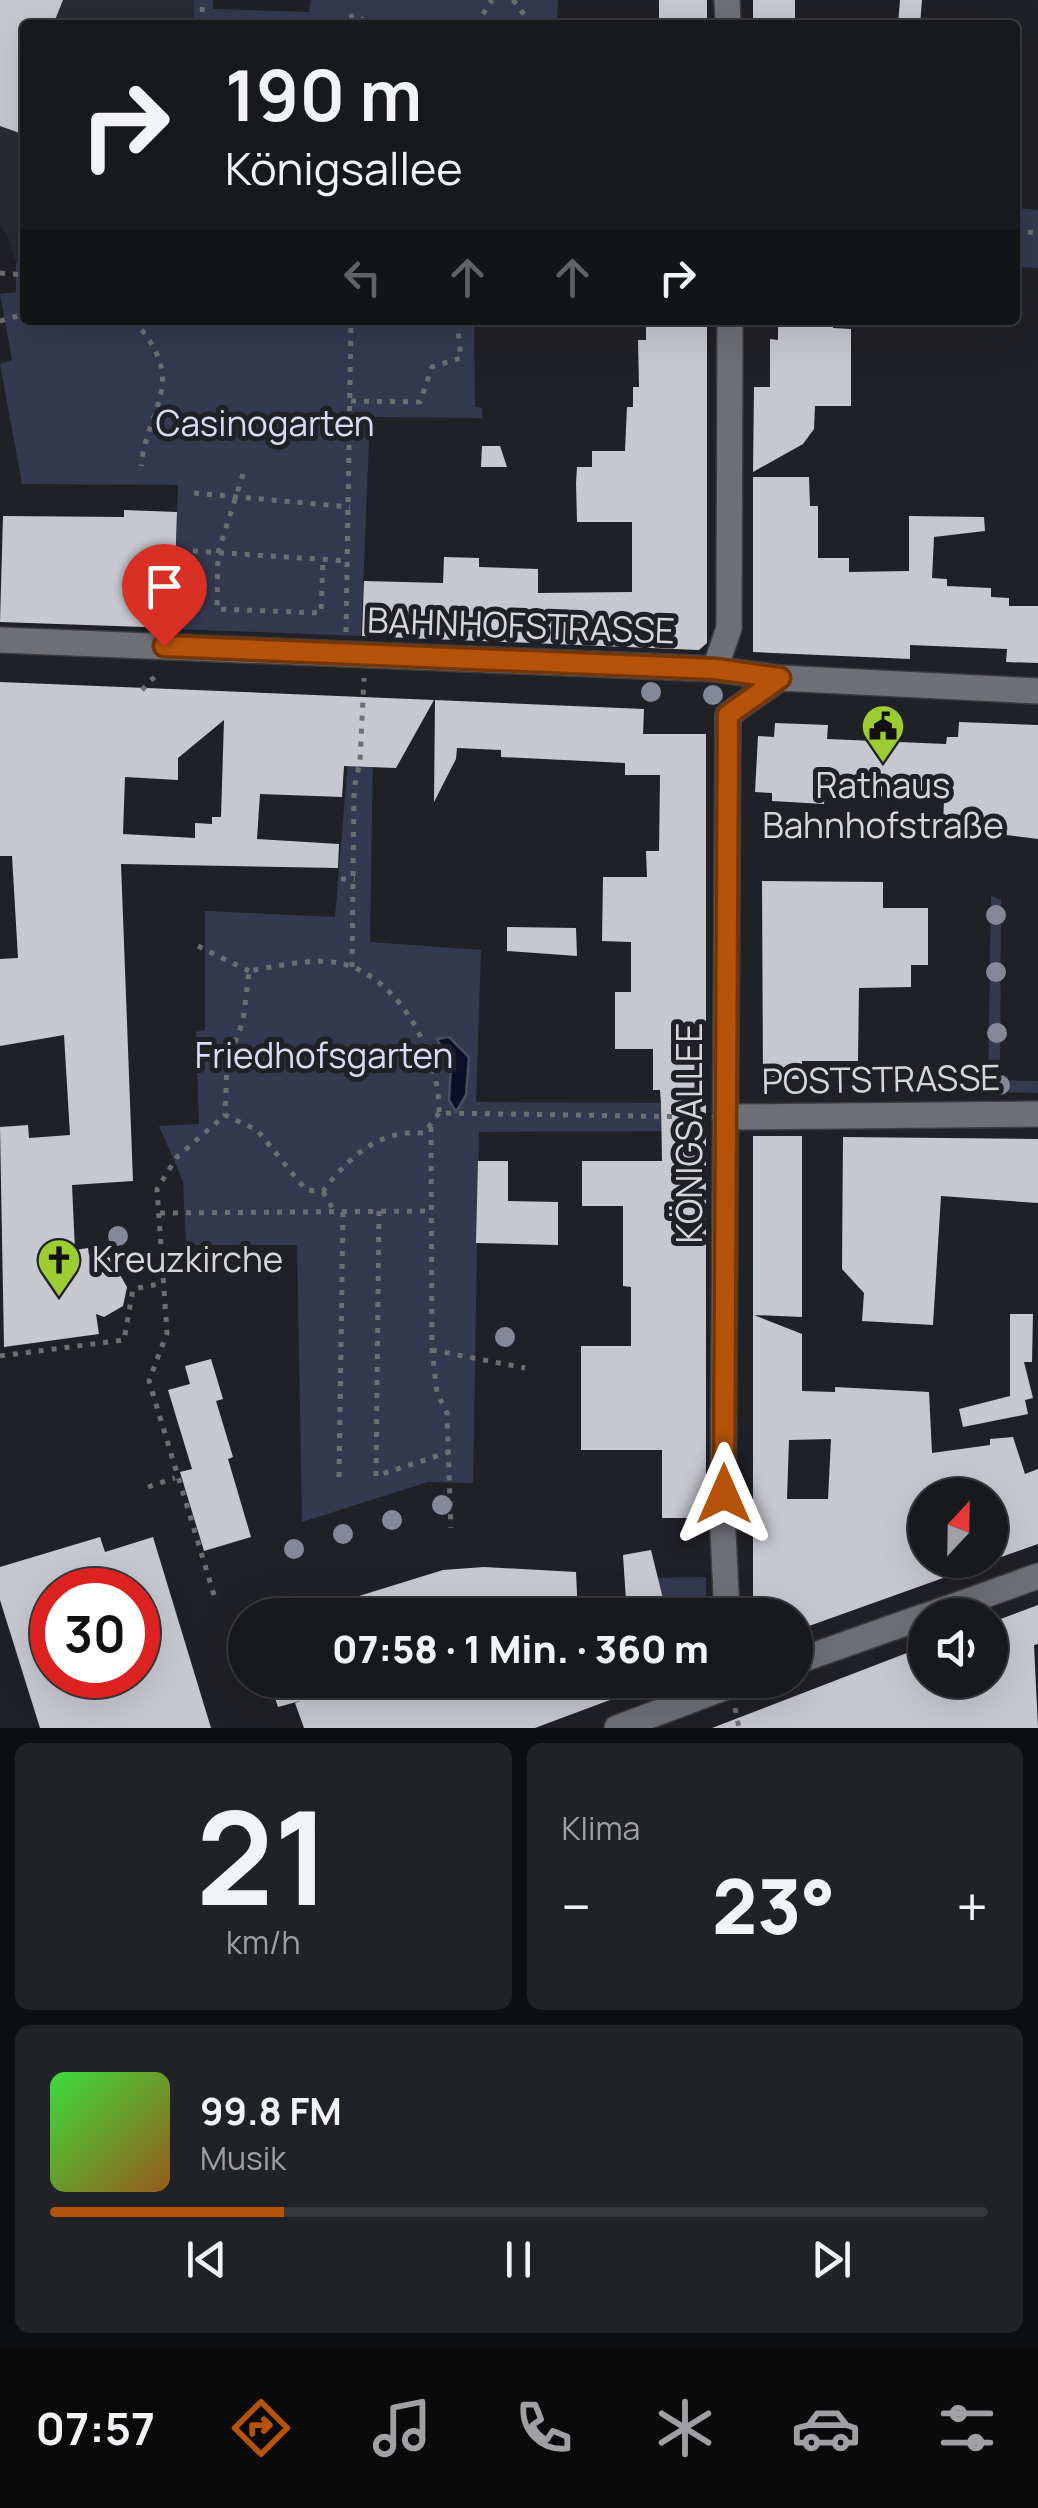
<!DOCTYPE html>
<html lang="de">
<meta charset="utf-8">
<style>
body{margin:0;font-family:Manrope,sans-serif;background:#212225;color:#f1f3f6;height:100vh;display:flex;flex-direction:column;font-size:38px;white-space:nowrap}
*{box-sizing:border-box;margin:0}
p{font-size:32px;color:#9fa0a3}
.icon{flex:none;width:55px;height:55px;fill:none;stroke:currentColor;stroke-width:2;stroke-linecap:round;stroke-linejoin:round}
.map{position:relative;height:1728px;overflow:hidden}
.drawer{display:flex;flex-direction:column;gap:15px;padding:15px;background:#0d0e0f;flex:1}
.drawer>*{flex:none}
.banner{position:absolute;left:20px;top:20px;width:1000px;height:305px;border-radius:10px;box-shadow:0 10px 40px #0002,0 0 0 2px #36383b;background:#18191c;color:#f1f3f6;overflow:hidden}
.needle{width:65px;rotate:22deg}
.fabs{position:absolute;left:908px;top:1478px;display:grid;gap:20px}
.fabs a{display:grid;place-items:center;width:100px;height:100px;border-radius:50%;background:#18191c;box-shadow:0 10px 40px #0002,0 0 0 2px #36383b;font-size:50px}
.speed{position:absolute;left:30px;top:1568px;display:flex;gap:20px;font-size:50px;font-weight:700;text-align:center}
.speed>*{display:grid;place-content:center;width:130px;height:130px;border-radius:50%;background:#18191c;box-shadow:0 10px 40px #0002,0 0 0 2px #36383b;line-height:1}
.speed .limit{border:15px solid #d22;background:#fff;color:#111}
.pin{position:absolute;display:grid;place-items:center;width:85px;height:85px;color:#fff;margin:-102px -42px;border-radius:50% 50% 50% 0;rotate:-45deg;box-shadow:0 0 10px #0007}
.pin .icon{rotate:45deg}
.me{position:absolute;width:110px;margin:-55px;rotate:0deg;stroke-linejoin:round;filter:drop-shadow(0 0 8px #0008)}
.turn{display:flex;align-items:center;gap:35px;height:210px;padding:0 40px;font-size:45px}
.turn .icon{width:130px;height:130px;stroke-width:2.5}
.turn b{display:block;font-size:70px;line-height:85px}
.lanes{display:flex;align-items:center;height:95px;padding:0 40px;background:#0003;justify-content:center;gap:50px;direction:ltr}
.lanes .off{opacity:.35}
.big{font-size:75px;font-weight:800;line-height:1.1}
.drawer .card{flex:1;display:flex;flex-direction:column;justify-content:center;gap:15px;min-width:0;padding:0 35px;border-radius:15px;background:#212225}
.drawer .dial{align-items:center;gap:0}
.dial b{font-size:130px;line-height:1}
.song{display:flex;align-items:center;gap:30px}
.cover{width:120px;height:120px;border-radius:15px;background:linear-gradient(135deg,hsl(120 70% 55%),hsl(30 70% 35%))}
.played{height:10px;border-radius:5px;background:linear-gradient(90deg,#b45309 25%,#36383b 25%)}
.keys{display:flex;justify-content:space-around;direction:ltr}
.heat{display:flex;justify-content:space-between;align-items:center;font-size:55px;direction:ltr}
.drawer .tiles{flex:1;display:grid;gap:15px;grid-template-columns:1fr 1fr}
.card:last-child{grid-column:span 2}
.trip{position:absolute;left:228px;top:1598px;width:585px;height:100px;border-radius:50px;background:#18191c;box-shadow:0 10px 40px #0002,0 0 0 2px #36383b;font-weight:800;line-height:100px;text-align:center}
.dock{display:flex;height:160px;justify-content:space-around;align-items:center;background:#0a0a0b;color:#9fa0a3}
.dock .icon{width:70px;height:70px}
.dock .selected{color:#b45309}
.dock b{font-size:45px;color:#f1f3f6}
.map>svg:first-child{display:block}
</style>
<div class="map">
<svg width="1038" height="1728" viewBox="0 0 1038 1728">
<rect width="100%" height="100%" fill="#202126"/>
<path fill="#282a34" d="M 0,0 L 194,0 L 194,25 L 25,25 L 25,263 L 16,263 L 8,236 L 0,226 Z"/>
<g fill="#353950">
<path d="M 194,0 L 213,0 L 213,9 L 309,12 L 311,0 L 558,0 L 557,25 L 194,25 Z"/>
<path d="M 1015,208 L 1038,210 L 1038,268 L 1015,267 Z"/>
<path d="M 16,263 L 25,263 L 25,320 L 474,320 L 475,407 L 482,408 L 482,418 L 370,417 L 361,636 L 173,629 L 178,485 L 22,484 L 0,364 L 12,360 L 0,294 L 16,292 Z"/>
<path d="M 349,749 L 373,750 L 370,942 L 481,950 L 476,1102 L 705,1103 L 706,1131 L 479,1132 L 473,1483 L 428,1482 L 302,1522 L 297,1245 L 186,1245 L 183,1181 L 159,1126 L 199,1124 L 196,1032 L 205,1030 L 205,911 L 335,917 Z"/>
<path d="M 991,896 L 1001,900 L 1000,1080 L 1038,1081 L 1038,1093 L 988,1092 Z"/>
<path d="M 706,1577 L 706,1615 L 667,1615 L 656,1578 Z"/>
</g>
<path fill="#0d0f2a" stroke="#494b5f" stroke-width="2.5" d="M 449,1037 L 469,1057 L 466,1095 L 456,1112 L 449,1100 L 451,1065 L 437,1039 Z"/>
<g fill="#c7c8cf" fill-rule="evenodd">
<path d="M 0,0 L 63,0 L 53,25 L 25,25 L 25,135 L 0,126 Z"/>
<rect x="659" y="0" width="48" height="25"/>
<rect x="753" y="0" width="42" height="25"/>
<path d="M 900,0 L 922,0 L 920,25 L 898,25 Z"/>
<path d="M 778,320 L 833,320 L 833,328 L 851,329 L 851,406 L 815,406 L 814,429 L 803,444 L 753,472 L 754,387 L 770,387 L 770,339 L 778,340 Z"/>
<path d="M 646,322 L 707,322 L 707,643 L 699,650 L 362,636 L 364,581 L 443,583 L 444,557 L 479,558 L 479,567 L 538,569 L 538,593 L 632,592 L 632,522 L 577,522 L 576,483 L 577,467 L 592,467 L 592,451 L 625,451 L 627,407 L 633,407 L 633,387 L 639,387 L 638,340 L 646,340 Z"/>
<path d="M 482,446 L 500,446 L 507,467 L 481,467 Z"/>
<path d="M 753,477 L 809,477 L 810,506 L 818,506 L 818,558 L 849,558 L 849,572 L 909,571 L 909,516 L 984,517 L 985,531 L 934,537 L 932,578 L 947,579 L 947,586 L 991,588 L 991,597 L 1009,598 L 1009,606 L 1038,606 L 1038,663 L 1006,662 L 1007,649 L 910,645 L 910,659 L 753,652 Z"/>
<path d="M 124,510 L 177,512 L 173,628 L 0,622 L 3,516 L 124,517 Z"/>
<path d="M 0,682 L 434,700 L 396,768 L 344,766 L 342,797 L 260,794 L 257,839 L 339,844 L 338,868 L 121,864 L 133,1181 L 72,1185 L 75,1250 L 88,1248 L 89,1255 L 104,1253 L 111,1259 L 127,1287 L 123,1306 L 104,1317 L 96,1314 L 99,1334 L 4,1347 L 0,1127 L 28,1125 L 29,1138 L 70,1135 L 64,1035 L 0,1046 L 0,959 L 18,958 L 12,856 L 0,856 ZM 224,720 L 221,817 L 212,817 L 212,824 L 195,823 L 195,838 L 123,834 L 125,777 L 178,780 L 178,758 Z"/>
<path d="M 435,700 L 644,709 L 643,734 L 706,734 L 706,1518 L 662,1518 L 662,1450 L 581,1450 L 581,1346 L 631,1346 L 631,1287 L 623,1286 L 623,1206 L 582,1206 L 582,1161 L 662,1161 L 661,1103 L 660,1090 L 653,1090 L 653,1049 L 615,1049 L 615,992 L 631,992 L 631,942 L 602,941 L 603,877 L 647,877 L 646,851 L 659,851 L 660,775 L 625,775 L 625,763 L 501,757 L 501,750 L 457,748 L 456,759 L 434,802 Z"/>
<path d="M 959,722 L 1038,725 L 1038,839 L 943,827 L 944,799 L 825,794 L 824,804 L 772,801 L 772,793 L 755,792 L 758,736 L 774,737 L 775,723 L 828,725 L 827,739 L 946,744 L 947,737 L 958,737 Z"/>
<path d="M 762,881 L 883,882 L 883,908 L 928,908 L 928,965 L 911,965 L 911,987 L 859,988 L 858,1061 L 802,1061 L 802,1079 L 763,1079 Z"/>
<path d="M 507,927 L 576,928 L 577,956 L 507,951 Z"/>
<path d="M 753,1136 L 802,1136 L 802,1317 L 754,1315 L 802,1334 L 802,1391 L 835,1392 L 835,1387 L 929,1392 L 932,1453 L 990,1445 L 990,1439 L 1013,1437 L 1025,1474 L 1038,1469 L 1038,1544 L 990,1561 L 990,1495 L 925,1495 L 925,1560 L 985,1563 L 795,1631 L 795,1615 L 757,1615 L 753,1595 ZM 831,1439 L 828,1499 L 787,1499 L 789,1440 Z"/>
<path d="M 843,1137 L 1038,1139 L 1038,1203 L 941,1196 L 933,1325 L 862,1321 L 864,1293 L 842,1269 Z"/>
<path d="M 478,1161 L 508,1161 L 508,1201 L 558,1202 L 558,1245 L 476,1243 Z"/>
<path d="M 1010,1314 L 1033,1314 L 1032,1362 L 1024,1362 L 1033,1398 L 1025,1400 L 1028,1414 L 963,1427 L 959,1409 L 1010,1396 Z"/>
<path d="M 211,1359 L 223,1399 L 216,1401 L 233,1457 L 228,1459 L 251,1537 L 204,1551 L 180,1472 L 192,1469 L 168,1390 L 190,1384 L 185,1366 Z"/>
<path d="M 100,1537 L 105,1552 L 153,1537 L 211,1728 L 40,1728 L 0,1600 L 0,1567 ZM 52,1590 L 138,1590 L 138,1659 L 143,1675 L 52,1675 Z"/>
<path d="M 651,1550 L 667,1615 L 627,1615 L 623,1555 Z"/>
<path d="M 484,1567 L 576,1572 L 578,1615 L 317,1615 L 317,1609 L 443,1570 Z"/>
<path d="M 1038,1605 L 1038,1644 L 1034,1645 L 1038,1728 L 712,1728 L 925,1646 L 925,1680 L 990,1680 L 990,1623 Z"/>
<path d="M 269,1680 L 295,1680 L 302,1700 L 336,1686 L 340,1697 L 384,1680 L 658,1682 L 535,1728 L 304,1728 L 295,1703 L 300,1701 L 278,1707 Z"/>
</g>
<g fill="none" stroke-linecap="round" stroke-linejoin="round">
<g stroke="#3b3c40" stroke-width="28">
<g id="street">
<path d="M 727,0 L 728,25"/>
<path d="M 0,640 L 715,669 L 780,678 L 1038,691"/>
<path d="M 715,669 L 729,628 L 730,320"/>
<path d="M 725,1117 L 1038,1114"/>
<path d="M 727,1615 L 723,1531 L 728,715 L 780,678"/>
</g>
</g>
<g stroke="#3b3c40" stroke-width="28">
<g id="secondary">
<path d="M 929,1615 L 1038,1576"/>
<path d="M 795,1662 L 925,1616"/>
<path d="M 617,1728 L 745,1680"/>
</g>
</g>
<g stroke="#6d6e72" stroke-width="5" stroke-dasharray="5 8" stroke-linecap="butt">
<path d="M 513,0 L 532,25"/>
<path d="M 201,25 L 203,0"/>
<path d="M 340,25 L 343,19 L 356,15 L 370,25"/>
<path d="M 476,25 L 492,0"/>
<path d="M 1015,231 L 1038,233"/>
<path d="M 0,273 L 25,275"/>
<path d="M 133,320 C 190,382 148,404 141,466"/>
<path d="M 0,321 L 25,314"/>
<path d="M 351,401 L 420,402 L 432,367 L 461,358 L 457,320"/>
<path d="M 243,474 L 218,553 L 217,609 L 321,613 L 323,559"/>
<path d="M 194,493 L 350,507"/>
<path d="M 193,551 L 348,561"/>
<path d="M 346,632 L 351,320"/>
<path d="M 142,690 L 159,672"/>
<path d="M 341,879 L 355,879"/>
<path d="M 198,946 L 249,971"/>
<path d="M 352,967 L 354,789 L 360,761 L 364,678"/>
<path d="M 439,1113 L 424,1133 C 379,1129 349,1157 323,1191 L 306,1190 L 257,1130 L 225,1115 L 227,1064 L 243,1021 L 249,971 C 280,966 319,955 350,966 C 405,986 440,1059 439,1113 L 702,1117"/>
<path d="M 431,1127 L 432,1350 L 437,1393 L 447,1413 L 451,1528"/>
<path d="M 323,1192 L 334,1211"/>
<path d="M 379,1211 L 376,1476 L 449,1452"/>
<path d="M 160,1213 L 430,1211"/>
<path d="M 432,1350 L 525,1368"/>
<path d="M 0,1356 L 124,1340 L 133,1289 L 164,1283"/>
<path d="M 339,1477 L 343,1211"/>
<path d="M 148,1487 L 175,1478"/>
<path d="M 214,1595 L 149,1381 L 167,1333 L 157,1189 L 177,1157 L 225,1115"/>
<path d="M 735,1708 L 739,1728"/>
</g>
<use href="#street" stroke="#6f7076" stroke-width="25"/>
<use href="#secondary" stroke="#6f7076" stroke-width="25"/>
</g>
<g fill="#858898">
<circle cx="651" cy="692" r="10"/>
<circle cx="713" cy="695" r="10"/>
<circle cx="996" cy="915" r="10"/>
<circle cx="996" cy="972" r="10"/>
<circle cx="997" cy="1033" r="10"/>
<circle cx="1000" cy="1085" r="10"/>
<circle cx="118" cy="1236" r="10"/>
<circle cx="505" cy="1337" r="10"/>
<circle cx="442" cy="1505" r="10"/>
<circle cx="392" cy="1520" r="10"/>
<circle cx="343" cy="1534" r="10"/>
<circle cx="294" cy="1549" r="10"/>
</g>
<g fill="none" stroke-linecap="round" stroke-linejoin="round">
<g stroke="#753606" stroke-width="25">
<path id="route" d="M 164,646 L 715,669 L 780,678 L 728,715 L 724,1494"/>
</g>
<use href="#route" stroke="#b45309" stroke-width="18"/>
</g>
<defs>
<g id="civic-pin" transform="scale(2.25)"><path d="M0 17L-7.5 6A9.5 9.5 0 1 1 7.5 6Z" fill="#9ccb32" stroke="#202126"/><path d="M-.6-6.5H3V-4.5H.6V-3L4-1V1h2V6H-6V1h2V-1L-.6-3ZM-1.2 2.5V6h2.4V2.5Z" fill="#111"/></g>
<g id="church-pin" transform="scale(2.25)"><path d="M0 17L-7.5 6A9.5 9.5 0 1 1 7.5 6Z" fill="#9ccb32" stroke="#202126"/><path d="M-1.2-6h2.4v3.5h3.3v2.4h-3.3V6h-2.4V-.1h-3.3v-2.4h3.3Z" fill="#111"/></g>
</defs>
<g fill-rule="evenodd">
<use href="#civic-pin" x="883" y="726"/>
<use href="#church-pin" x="59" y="1260"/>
</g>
<g text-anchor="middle" stroke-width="10" stroke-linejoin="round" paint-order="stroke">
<g font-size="35" fill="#d8ddf5" stroke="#202126">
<text x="265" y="436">Casinogarten</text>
<text x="324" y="1068">Friedhofsgarten</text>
</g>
<g font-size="35" fill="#d6d7da" stroke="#202126">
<text transform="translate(521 626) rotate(2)" y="12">BAHNHOFSTRASSE</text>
<text transform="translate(881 1080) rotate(-1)" y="12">POSTSTRASSE</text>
<text transform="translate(690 1133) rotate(-90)" y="12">KÖNIGSALLEE</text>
</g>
<g font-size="35" fill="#d6d7da" stroke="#202126">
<text x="883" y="798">Rathaus<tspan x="883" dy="40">Bahnhofstraße</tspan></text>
<text x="92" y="1272" text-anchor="start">Kreuzkirche</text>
</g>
</g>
</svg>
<div class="fabs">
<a><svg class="needle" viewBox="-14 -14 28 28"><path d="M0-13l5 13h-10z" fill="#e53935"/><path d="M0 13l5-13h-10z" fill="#9fa0a3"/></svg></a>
<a><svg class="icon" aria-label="sound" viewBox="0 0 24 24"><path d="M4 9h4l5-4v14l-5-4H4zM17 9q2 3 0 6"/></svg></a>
</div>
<div class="speed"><div class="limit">30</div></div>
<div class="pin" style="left:164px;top:646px;background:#d93025"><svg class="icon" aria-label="arrive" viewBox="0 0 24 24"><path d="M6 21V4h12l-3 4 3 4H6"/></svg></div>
<svg class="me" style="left:724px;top:1494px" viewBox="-20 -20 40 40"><path d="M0-17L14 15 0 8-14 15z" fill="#b45309" stroke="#fff" stroke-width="4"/></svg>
<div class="trip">07:58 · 1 Min. · 360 m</div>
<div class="banner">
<div class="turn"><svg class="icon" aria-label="right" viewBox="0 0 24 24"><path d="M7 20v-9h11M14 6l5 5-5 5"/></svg><div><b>190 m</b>Königsallee</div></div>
<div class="lanes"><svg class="icon off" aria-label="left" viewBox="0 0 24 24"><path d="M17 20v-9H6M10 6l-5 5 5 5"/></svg><svg class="icon off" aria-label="ahead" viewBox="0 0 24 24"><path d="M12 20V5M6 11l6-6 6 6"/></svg><svg class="icon off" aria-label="ahead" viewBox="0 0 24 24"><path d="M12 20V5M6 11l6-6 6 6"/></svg><svg class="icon" aria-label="right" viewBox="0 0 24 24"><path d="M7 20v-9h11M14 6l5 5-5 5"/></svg></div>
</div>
</div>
<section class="drawer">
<div class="tiles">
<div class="card dial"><b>21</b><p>km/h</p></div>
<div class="card"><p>Klima</p>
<div class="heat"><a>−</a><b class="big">23°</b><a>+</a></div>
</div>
<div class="card">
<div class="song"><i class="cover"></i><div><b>99.8 FM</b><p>Musik</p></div></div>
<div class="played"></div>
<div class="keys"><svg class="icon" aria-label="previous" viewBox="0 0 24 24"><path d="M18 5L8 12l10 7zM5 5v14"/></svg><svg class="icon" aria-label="pause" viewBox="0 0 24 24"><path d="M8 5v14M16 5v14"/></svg><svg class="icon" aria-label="next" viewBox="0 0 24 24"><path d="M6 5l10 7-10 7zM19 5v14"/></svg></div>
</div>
</div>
</section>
<nav class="dock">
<b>07:57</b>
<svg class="icon selected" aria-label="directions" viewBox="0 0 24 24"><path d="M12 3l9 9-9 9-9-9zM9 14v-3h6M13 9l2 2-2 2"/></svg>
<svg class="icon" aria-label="music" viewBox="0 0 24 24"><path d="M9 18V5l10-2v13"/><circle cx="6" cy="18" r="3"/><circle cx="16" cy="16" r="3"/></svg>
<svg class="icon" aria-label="phone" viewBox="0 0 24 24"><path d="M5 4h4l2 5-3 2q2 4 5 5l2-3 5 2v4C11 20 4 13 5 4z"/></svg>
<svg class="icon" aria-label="climate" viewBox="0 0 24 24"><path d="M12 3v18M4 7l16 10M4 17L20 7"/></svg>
<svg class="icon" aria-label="car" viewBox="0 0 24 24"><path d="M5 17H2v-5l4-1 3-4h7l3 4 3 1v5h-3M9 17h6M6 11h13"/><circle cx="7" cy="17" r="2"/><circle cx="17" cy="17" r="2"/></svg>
<svg class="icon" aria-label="filters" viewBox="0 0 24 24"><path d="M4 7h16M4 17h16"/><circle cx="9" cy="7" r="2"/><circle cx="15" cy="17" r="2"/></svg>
</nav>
